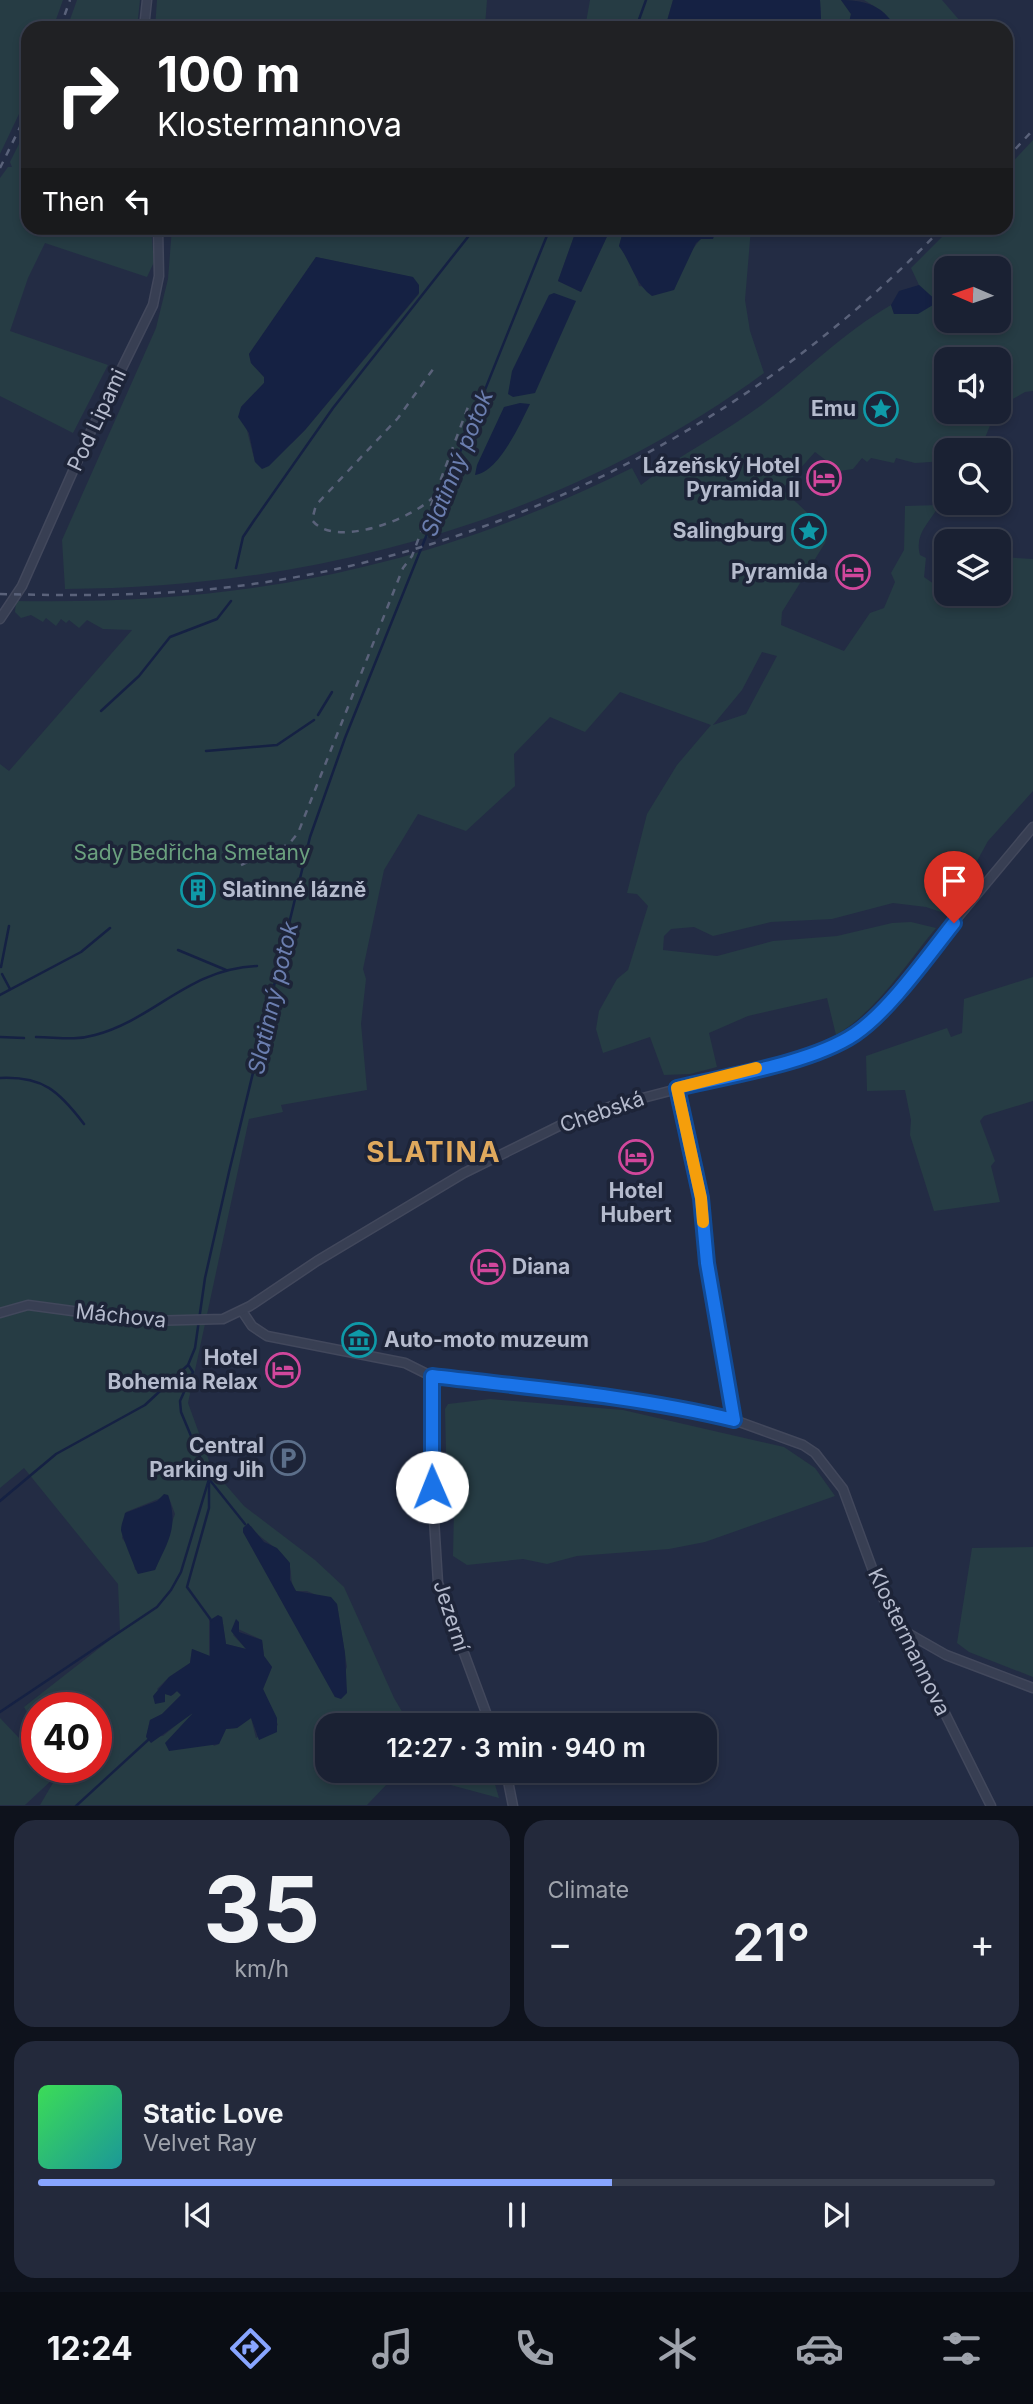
<!DOCTYPE html>
<meta charset="utf-8">
<style>
body{margin:0;font-family:Inter,sans-serif;background:#23293b;color:#f1f3f6;height:100vh;display:flex;flex-direction:column;font-size:26px;white-space:nowrap}
*{box-sizing:border-box;margin:0}
p{font-size:23px;color:#9fa3ac}
.icon{flex:none;width:38px;height:38px;fill:none;stroke:currentColor;stroke-width:2;stroke-linecap:round;stroke-linejoin:round}
.map{position:relative;height:1806px;overflow:hidden}
.side{display:flex;flex-direction:column;gap:14px;padding:14px;background:#0e121c;flex:1}
.side>*{flex:none}
.top-card{position:absolute;left:21px;top:21px;width:992px;height:214px;border-radius:21px;box-shadow:0 4px 10px #0003,0 0 0 2px #383e4e;background:#202124;color:#fff;overflow:hidden}
.needle{width:46px;rotate:272deg}
.controls{position:absolute;left:934px;top:256px;display:grid;gap:14px}
.controls a{display:grid;place-items:center;width:77px;height:77px;border-radius:14px;background:#1a2133;box-shadow:0 4px 10px #0003,0 0 0 2px #383e4e;font-size:35px}
.speed{position:absolute;left:21px;top:1692px;display:flex;gap:14px;font-size:35px;font-weight:700;text-align:center}
.speed>*{display:grid;place-content:center;width:91px;height:91px;border-radius:50%;background:#1a2133;box-shadow:0 4px 10px #0003,0 0 0 2px #383e4e;line-height:1}
.speed .limit{border:10px solid #d22;background:#fff;color:#111}
.pin{position:absolute;display:grid;place-items:center;width:60px;height:60px;color:#fff;margin:-72px -30px;border-radius:50% 50% 50% 0;rotate:-45deg;box-shadow:0 0 7px #0007}
.pin .icon{rotate:45deg}
.me{position:absolute;width:77px;margin:-38px;rotate:359deg;stroke-linejoin:round;filter:drop-shadow(0 0 5px #0008)}
.turn{display:flex;align-items:center;gap:24px;height:147px;padding:0 21px;font-size:32px}
.turn .icon{width:91px;height:91px;stroke-width:2.5}
.turn b{display:block;font-size:49px;line-height:60px}
.then{display:flex;align-items:center;height:66px;padding:0 21px;background:#0003;gap:14px;font-size:26px}
.big{font-size:52px;font-weight:600;line-height:1.1}
.side .widget{flex:1;display:flex;flex-direction:column;justify-content:center;gap:10px;min-width:0;padding:0 24px;border-radius:21px;background:#23293b}
.side .dial{align-items:center;gap:0}
.dial b{font-size:91px;line-height:1}
.song{display:flex;align-items:center;gap:21px}
.cover{width:84px;height:84px;border-radius:10px;background:linear-gradient(135deg,hsl(130 70% 55%),hsl(180 70% 35%))}
.played{height:7px;border-radius:4px;background:linear-gradient(90deg,#88a5ff 60%,#383e4e 60%)}
.keys{display:flex;justify-content:space-around;direction:ltr}
.heat{display:flex;justify-content:space-between;align-items:center;font-size:38px;direction:ltr}
.side .tiles{flex:1;display:grid;gap:14px;grid-template-columns:1fr 1fr}
.widget:last-child{grid-column:span 2}
.trip{position:absolute;left:315px;top:1713px;width:402px;height:70px;border-radius:21px;background:#1a2133;box-shadow:0 4px 10px #0003,0 0 0 2px #383e4e;font-weight:600;line-height:70px;text-align:center}
.tab-bar{display:flex;height:112px;justify-content:space-around;align-items:center;background:#0a0d14;color:#9fa3ac}
.tab-bar .icon{width:49px;height:49px}
.tab-bar .active{color:#88a5ff}
.tab-bar b{font-size:32px;color:#f1f3f6}
.map>svg:first-child{display:block}
</style>
<div class="map">
<svg width="1033" height="1806" viewBox="0 0 1033 1806">
<rect width="100%" height="100%" fill="#232c44"/>
<g fill="#263c44" fill-rule="evenodd">
<path d="M 0,0 L 63,0 L 53,28 L 28,28 L 28,95 L 0,154 Z"/>
<path d="M 77,0 L 140,0 L 137,28 L 67,28 Z"/>
<path d="M 157,0 L 487,0 L 485,26 L 498,28 L 155,28 Z"/>
<path d="M 590,0 L 673,0 L 665,28 L 585,28 Z"/>
<path d="M 820,0 L 841,0 L 851,14 L 848,27 L 831,26 L 821,19 Z"/>
<path d="M 864,0 L 942,0 L 966,28 L 888,28 L 890,25 L 882,11 Z"/>
<path d="M 28,126 L 28,228 L 151,228 L 154,262 L 147,277 L 45,243 L 28,278 L 10,331 L 108,365 L 73,433 L 0,396 L 0,178 L 8,167 L 12,167 L 10,162 Z"/>
<path d="M 1033,140 L 1033,391 L 1025,392 L 999,407 L 999,359 L 947,359 L 947,411 L 996,411 L 980,450 L 947,450 L 945,461 L 915,463 L 896,458 L 894,463 L 871,458 L 867,462 L 862,458 L 853,469 L 840,471 L 815,452 L 782,489 L 828,532 L 825,543 L 782,612 L 781,625 L 844,651 L 870,613 L 884,608 L 895,582 L 891,573 L 904,550 L 905,506 L 939,505 C 930,523 914,533 920,555 L 926,558 L 924,577 L 954,598 L 968,602 L 999,593 L 1002,557 L 1033,559 L 1033,791 L 988,841 L 971,872 L 954,883 L 960,899 L 947,914 L 926,907 L 893,903 L 832,919 L 771,922 L 713,936 L 694,927 L 671,929 L 664,936 L 663,950 L 717,956 L 773,941 L 837,936 L 892,923 L 911,922 L 936,928 C 906,964 877,1011 836,1035 L 827,998 L 748,1016 L 709,1033 L 717,1067 L 690,1074 L 664,1075 L 650,1037 L 603,1053 L 596,1029 L 599,1011 L 617,979 L 628,970 L 648,906 L 637,894 L 627,893 L 647,814 L 677,765 L 711,725 L 620,692 L 585,732 L 550,717 L 514,754 L 515,786 L 466,831 L 418,814 L 384,870 L 363,969 L 366,979 L 361,1024 L 367,1090 L 281,1105 L 283,1112 L 249,1119 L 188,1403 L 212,1469 L 244,1506 L 315,1560 L 344,1587 L 394,1698 L 410,1725 L 327,1726 L 327,1771 L 491,1771 L 499,1798 L 421,1777 L 387,1784 L 367,1805 L 40,1805 L 60,1771 L 58,1768 L 96,1768 L 96,1708 L 37,1708 L 37,1730 L 24,1707 L 120,1632 L 118,1584 L 24,1468 L 0,1488 L 0,764 L 9,771 L 132,630 L 103,629 L 87,620 L 79,628 L 69,620 L 66,623 L 61,619 L 56,626 L 46,618 L 43,622 L 31,615 L 21,618 L 15,612 L 16,601 C 244,605 428,569 632,468 L 641,485 C 679,455 724,433 763,404 C 806,371 844,332 891,305 L 894,314 L 937,302 L 919,285 L 911,268 L 951,228 L 1006,228 L 1006,169 ZM 947,268 L 999,268 L 999,320 L 947,320 ZM 762,652 L 777,656 L 746,714 L 713,725 L 742,690 ZM 168,1495 L 175,1514 L 155,1570 L 135,1570 L 131,1550 L 122,1538 L 126,1512 ZM 251,1526 C 261,1541 276,1545 287,1560 C 294,1570 288,1581 296,1591 L 307,1591 L 337,1604 L 347,1667 L 335,1697 L 243,1532 ZM 222,1617 L 226,1644 L 246,1649 L 233,1635 L 238,1629 L 262,1640 L 264,1656 L 272,1667 L 263,1689 L 278,1725 L 256,1738 L 251,1718 L 237,1728 L 226,1729 L 219,1744 L 214,1746 L 192,1718 L 192,1712 L 163,1736 L 146,1737 L 150,1720 L 162,1714 L 181,1695 L 177,1691 L 173,1695 L 165,1694 L 164,1697 L 157,1689 L 169,1677 L 190,1663 L 192,1649 L 209,1656 L 209,1620 Z"/>
<path d="M 172,228 L 577,228 L 558,281 L 581,292 L 611,228 L 624,228 L 619,246 L 633,265 L 639,286 L 674,290 C 683,266 694,237 717,228 C 725,224 743,228 751,228 L 745,300 L 750,331 L 764,373 C 562,521 313,588 65,589 L 62,540 L 156,328 L 168,279 ZM 316,257 L 412,277 L 419,294 L 305,430 L 292,443 L 255,462 L 241,407 L 264,383 L 264,377 L 251,363 L 249,354 Z"/>
<path d="M 1033,977 L 1033,1101 L 984,1116 L 980,1121 L 995,1161 L 991,1166 L 1000,1202 L 934,1211 L 910,1135 L 911,1120 L 905,1090 L 867,1091 L 866,1056 L 947,1028 L 951,1037 L 962,1033 L 964,999 Z"/>
<path d="M 490,1399 L 623,1410 L 784,1447 L 815,1468 L 835,1496 L 705,1542 L 669,1549 L 577,1556 L 547,1564 L 523,1559 L 467,1565 L 453,1556 L 455,1462 L 446,1453 L 445,1409 L 448,1404 Z"/>
<path d="M 1033,1547 L 1033,1677 L 969,1652 L 957,1643 L 972,1548 Z"/>
<path d="M 0,1718 L 37,1757 L 37,1768 L 47,1768 L 55,1777 L 25,1805 L 0,1805 Z"/>
</g>
<g fill="#152143">
<path d="M 673,0 L 820,0 L 821,19 L 831,26 L 848,27 L 851,14 L 841,0 C 861,0 880,4 892,22 L 888,28 L 665,28 Z"/>
<path d="M 577,228 L 611,228 L 581,292 L 558,281 Z"/>
<path d="M 624,228 L 717,228 L 713,239 L 701,239 L 696,243 L 674,290 L 652,296 C 635,284 632,264 619,246 Z"/>
<path d="M 316,257 L 413,277 L 419,285 L 419,293 L 305,430 L 269,466 L 262,469 L 255,462 L 249,433 L 238,417 L 241,407 L 264,383 L 264,377 L 251,363 L 249,354 Z"/>
<path d="M 919,285 L 938,302 L 918,314 L 894,314 L 891,305 L 899,291 Z"/>
<path d="M 554,293 L 576,301 L 535,393 L 513,397 L 508,394 L 512,371 L 549,295 Z"/>
<path d="M 520,403 L 530,404 C 520,424 499,472 475,475 L 477,465 L 504,407 Z"/>
<path d="M 164,1494 L 168,1495 C 179,1527 168,1541 155,1570 L 138,1574 C 136,1571 121,1533 121,1530 C 121,1524 124,1519 125,1513 L 157,1501 Z"/>
<path d="M 248,1523 L 264,1542 L 277,1548 L 290,1563 L 290,1580 L 296,1591 L 331,1597 L 337,1604 L 345,1653 L 347,1693 L 341,1699 L 335,1697 L 243,1532 L 243,1528 Z"/>
<path d="M 218,1615 L 222,1617 L 226,1644 L 246,1649 L 231,1631 L 236,1619 L 239,1622 L 239,1632 L 262,1640 L 264,1656 L 272,1667 L 263,1689 L 277,1718 L 277,1732 L 259,1740 L 251,1718 L 237,1728 L 226,1729 L 219,1744 L 169,1751 L 165,1743 L 193,1713 L 151,1743 L 146,1737 L 150,1720 L 162,1714 L 181,1695 L 177,1691 L 171,1696 L 165,1694 L 165,1702 L 155,1704 L 153,1696 L 169,1677 L 190,1663 L 192,1649 L 210,1656 L 210,1620 Z"/>
</g>
<g fill="none" stroke-linecap="round" stroke-linejoin="round">
<g stroke="#152143" stroke-width="2.5">
<path d="M 636,28 L 646,0"/>
<path d="M 236,568 L 243,537 L 253,522 L 333,408 L 475,228"/>
<path d="M 101,711 L 139,676 L 170,637 L 217,619 L 231,601"/>
<path d="M 318,715 L 332,692"/>
<path d="M 206,751 L 277,745 L 314,720"/>
<path d="M 178,950 L 226,970"/>
<path d="M 1,967 L 9,926"/>
<path d="M 2,974 L 10,989"/>
<path d="M 0,995 L 81,952 L 110,928"/>
<path d="M 0,1037 L 24,1038"/>
<path d="M 36,1037 C 56,1037 75,1041 95,1035 C 155,1019 188,969 257,966"/>
<path d="M 0,1078 C 43,1076 59,1091 84,1124"/>
<path d="M 209,1479 L 245,1524"/>
<path d="M 209,1483 L 209,1508 L 187,1587 L 211,1620"/>
<path d="M 0,1501 L 56,1454 L 145,1405 L 188,1365 L 195,1348 L 205,1278 L 229,1172 L 310,837 L 345,738 L 550,228"/>
<path d="M 0,1712 L 157,1607 L 171,1590 L 181,1572 L 209,1479 L 181,1412 L 180,1401 L 193,1372 L 189,1366"/>
<path d="M 76,1806 L 148,1740"/>
</g>
<g stroke="#42485c" stroke-width="11">
<g id="minor">
<path d="M 144,28 L 147,0"/>
<path d="M 0,619 L 22,586 L 89,435 L 153,305 L 159,276 L 158,228"/>
<path d="M 677,1088 L 701,1198 L 707,1263 L 734,1420"/>
<path d="M 242,1311 L 252,1326 L 267,1336 L 405,1363 L 431,1376 L 679,1407 L 734,1420 L 803,1445 L 815,1453 L 843,1489 L 883,1598 L 904,1631 L 991,1806"/>
<path d="M 0,1313 L 28,1305 L 147,1321 L 223,1319 L 250,1306 L 317,1261 L 464,1173 L 559,1126 L 612,1106 L 812,1054 L 842,1042 L 871,1021 L 1033,827"/>
<path d="M 431,1376 L 432,1487 L 438,1583 L 491,1726"/>
<path d="M 904,1631 L 946,1655 L 1033,1688"/>
<path d="M 506,1771 L 513,1806"/>
</g>
</g>
<use href="#minor" stroke="#383f53" stroke-width="8"/>
<g stroke="#5a627a" stroke-width="2.5" stroke-dasharray="7 7" stroke-linecap="butt">
<path d="M 60,28 L 70,0"/>
<path d="M 1006,159 L 1033,130"/>
<path d="M 0,168 L 28,111"/>
<path d="M 434,496 C 415,518 334,550 312,520 L 316,505 L 398,418 L 436,365"/>
<path d="M 0,594 C 80,596 159,596 238,586 C 505,552 757,422 942,228"/>
<path d="M 241,865 L 289,844 L 298,833 L 403,568 L 412,556 L 468,407"/>
</g>
</g>
<g fill="none" stroke-linecap="round" stroke-linejoin="round">
<g stroke="#114b97" stroke-width="18">
<path id="route" d="M 432,1487 L 432,1376 C 533,1388 635,1396 734,1420 L 707,1263 L 701,1198 L 677,1088 C 728,1076 812,1063 855,1034 C 889,1011 927,957 954,923"/>
</g>
<use href="#route" stroke="#1a73e8" stroke-width="12"/>
<path stroke="#f59e0b" stroke-width="12" d="M 703,1222 L 701,1198 L 677,1088 L 756,1068"/>
</g>
<defs>
<g id="sight-ring" transform="scale(1.75)"><circle r="9.5" fill="#1d2438" stroke="#0f9aa8" stroke-width="1.5"/><path d="M0-6L1.8-2.2L6-1.7L2.9 1.2L3.7 5.4L0 3.3L-3.7 5.4L-2.9 1.2L-6-1.7L-1.8-2.2Z" fill="#0f9aa8"/></g>
<g id="hotel-ring" transform="scale(1.75)"><circle r="9.5" fill="#1d2438" stroke="#d1479c" stroke-width="1.5"/><path d="M-6-4.5h1.5V1H6V5H4.5V3h-9V5H-6ZM-4 0a1.8 1.8 0 1 1 3.6 0ZM.5 0V-2.5h3Q6-2.5 6 0Z" fill="#d1479c"/></g>
<g id="building-ring" transform="scale(1.75)"><circle r="9.5" fill="#1d2438" stroke="#0f9aa8" stroke-width="1.5"/><path d="M-4-6H4V6H1V3H-1V6H-4ZM-2.5-4.3h1.7v1.8h-1.7ZM.8-4.3h1.7v1.8H.8ZM-2.5-1h1.7V.8h-1.7ZM.8-1h1.7V.8H.8Z" fill="#0f9aa8"/></g>
<g id="museum-ring" transform="scale(1.75)"><circle r="9.5" fill="#1d2438" stroke="#0f9aa8" stroke-width="1.5"/><path d="M0-6L6-3V-2H-6V-3ZM-5-1h2V3h-2ZM-1-1h2V3h-2ZM3-1h2V3H3ZM-6 4H6V6H-6Z" fill="#0f9aa8"/></g>
<g id="parking-ring" transform="scale(1.75)"><circle r="9.5" fill="#1d2438" stroke="#5c6f8a" stroke-width="1.5"/><path d="M-3.5-5.5H1a3.5 3.5 0 0 1 0 7H-1V5.5H-3.5ZM-1-3.4V-.6H.8a1.4 1.4 0 0 0 0-2.8Z" fill="#5c6f8a"/></g>
</defs>
<g fill-rule="evenodd">
<use href="#sight-ring" x="881" y="409"/>
<use href="#hotel-ring" x="824" y="478"/>
<use href="#sight-ring" x="809" y="531"/>
<use href="#hotel-ring" x="853" y="572"/>
<use href="#building-ring" x="198" y="890"/>
<use href="#hotel-ring" x="636" y="1157"/>
<use href="#hotel-ring" x="488" y="1267"/>
<use href="#museum-ring" x="359" y="1340"/>
<use href="#hotel-ring" x="283" y="1370"/>
<use href="#parking-ring" x="288" y="1458"/>
</g>
<g text-anchor="middle" stroke-width="7" stroke-linejoin="round" paint-order="stroke">
<g font-size="21" font-weight="bold" fill="#b5bbcd" stroke="#1d2438" text-anchor="end">
<text x="856" y="416">Emu</text>
<text x="800" y="473">Lázeňský Hotel<tspan x="800" dy="24">Pyramida II</tspan></text>
<text x="784" y="538">Salingburg</text>
<text x="828" y="579">Pyramida</text>
<text x="222" y="897" text-anchor="start">Slatinné lázně</text>
<text x="636" y="1198" text-anchor="middle">Hotel<tspan x="636" dy="24">Hubert</tspan></text>
<text x="512" y="1274" text-anchor="start">Diana</text>
<text x="384" y="1347" text-anchor="start">Auto-moto muzeum</text>
<text x="258" y="1365">Hotel<tspan x="258" dy="24">Bohemia Relax</tspan></text>
<text x="264" y="1453">Central<tspan x="264" dy="24">Parking Jih</tspan></text>
</g>
<g font-size="21" fill="#b5bbcd" stroke="#1d2438">
<text transform="translate(97 420) rotate(-65)" y="7">Pod Lipami</text>
<text transform="translate(602 1112) rotate(-19)" y="7">Chebská</text>
<text transform="translate(121 1316) rotate(6)" y="7">Máchova</text>
<text transform="translate(451 1616) rotate(72)" y="7">Jezerní</text>
<text transform="translate(909 1642) rotate(64)" y="7">Klostermannova</text>
</g>
<g font-size="21" fill="#6aa07e" stroke="#1d2438">
<text x="192" y="860">Sady Bedřicha Smetany</text>
</g>
<g font-size="23" font-style="italic" fill="#6b7eaf" stroke="#1d2438">
<text transform="translate(457 463) rotate(-68)" y="8">Slatinný potok</text>
<text transform="translate(273 998) rotate(-77)" y="8">Slatinný potok</text>
</g>
<g font-size="28" font-weight="bold" letter-spacing="2" fill="#e0a95d" stroke="#1d2438">
<text x="434" y="1162">SLATINA</text>
</g>
</g>
</svg>
<div class="controls">
<a><svg class="needle" viewBox="-14 -14 28 28"><path d="M0-13l5 13h-10z" fill="#e53935"/><path d="M0 13l5-13h-10z" fill="#9fa3ac"/></svg></a>
<a><svg class="icon" aria-label="sound" viewBox="0 0 24 24"><path d="M4 9h4l5-4v14l-5-4H4zM17 9q2 3 0 6"/></svg></a>
<a><svg class="icon" aria-label="search" viewBox="0 0 24 24"><circle cx="10" cy="10" r="6"/><path d="M15 15l6 6"/></svg></a>
<a><svg class="icon" aria-label="layers" viewBox="0 0 24 24"><path d="M12 4l9 5-9 5-9-5zM3 14l9 5 9-5"/></svg></a>
</div>
<div class="speed"><div class="limit">40</div></div>
<div class="pin" style="left:954px;top:923px;background:#d93025"><svg class="icon" aria-label="arrive" viewBox="0 0 24 24"><path d="M6 21V4h12l-3 4 3 4H6"/></svg></div>
<svg class="me" style="left:432px;top:1487px" viewBox="-20 -20 40 40"><circle r="19" fill="#fff"/><path d="M0-13L10 11 0 6-10 11z" fill="#1a73e8"/></svg>
<div class="trip">12:27 · 3 min · 940 m</div>
<div class="top-card">
<div class="turn"><svg class="icon" aria-label="right" viewBox="0 0 24 24"><path d="M7 20v-9h11M14 6l5 5-5 5"/></svg><div><b>100 m</b>Klostermannova</div></div>
<div class="then">Then<svg class="icon" aria-label="left" viewBox="0 0 24 24"><path d="M17 20v-9H6M10 6l-5 5 5 5"/></svg></div>
</div>
</div>
<section class="side">
<div class="tiles">
<div class="widget dial"><b>35</b><p>km/h</p></div>
<div class="widget"><p>Climate</p>
<div class="heat"><a>−</a><b class="big">21°</b><a>+</a></div>
</div>
<div class="widget">
<div class="song"><i class="cover"></i><div><b>Static Love</b><p>Velvet Ray</p></div></div>
<div class="played"></div>
<div class="keys"><svg class="icon" aria-label="previous" viewBox="0 0 24 24"><path d="M18 5L8 12l10 7zM5 5v14"/></svg><svg class="icon" aria-label="pause" viewBox="0 0 24 24"><path d="M8 5v14M16 5v14"/></svg><svg class="icon" aria-label="next" viewBox="0 0 24 24"><path d="M6 5l10 7-10 7zM19 5v14"/></svg></div>
</div>
</div>
</section>
<nav class="tab-bar">
<b>12:24</b>
<svg class="icon active" aria-label="directions" viewBox="0 0 24 24"><path d="M12 3l9 9-9 9-9-9zM9 14v-3h6M13 9l2 2-2 2"/></svg>
<svg class="icon" aria-label="music" viewBox="0 0 24 24"><path d="M9 18V5l10-2v13"/><circle cx="6" cy="18" r="3"/><circle cx="16" cy="16" r="3"/></svg>
<svg class="icon" aria-label="phone" viewBox="0 0 24 24"><path d="M5 4h4l2 5-3 2q2 4 5 5l2-3 5 2v4C11 20 4 13 5 4z"/></svg>
<svg class="icon" aria-label="climate" viewBox="0 0 24 24"><path d="M12 3v18M4 7l16 10M4 17L20 7"/></svg>
<svg class="icon" aria-label="car" viewBox="0 0 24 24"><path d="M5 17H2v-5l4-1 3-4h7l3 4 3 1v5h-3M9 17h6M6 11h13"/><circle cx="7" cy="17" r="2"/><circle cx="17" cy="17" r="2"/></svg>
<svg class="icon" aria-label="filters" viewBox="0 0 24 24"><path d="M4 7h16M4 17h16"/><circle cx="9" cy="7" r="2"/><circle cx="15" cy="17" r="2"/></svg>
</nav>
